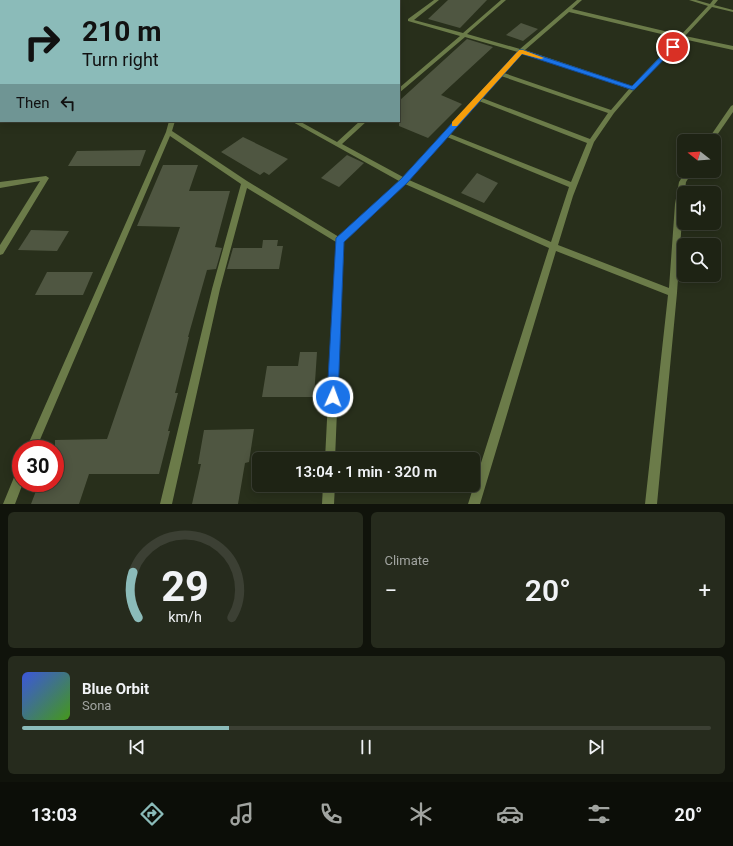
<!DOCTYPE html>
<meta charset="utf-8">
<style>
body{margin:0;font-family:Roboto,sans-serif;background:#262b1d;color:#f1f3f6;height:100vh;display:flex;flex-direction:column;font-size:15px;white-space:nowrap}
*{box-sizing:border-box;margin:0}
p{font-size:13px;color:#a1a4a0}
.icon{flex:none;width:22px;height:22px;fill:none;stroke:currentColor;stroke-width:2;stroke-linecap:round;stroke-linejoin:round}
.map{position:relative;height:504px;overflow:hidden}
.panel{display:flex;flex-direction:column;gap:8px;padding:8px;background:#10130b;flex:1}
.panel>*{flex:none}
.guide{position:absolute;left:0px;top:0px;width:400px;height:122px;box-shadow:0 2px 10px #0003,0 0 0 1px #3c4034;background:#8bbbb9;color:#111;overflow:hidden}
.needle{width:26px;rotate:287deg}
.tools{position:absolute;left:677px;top:134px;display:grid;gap:8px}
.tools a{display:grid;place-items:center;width:44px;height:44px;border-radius:6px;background:#1e2314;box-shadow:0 2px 10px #0003,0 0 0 1px #3c4034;font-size:20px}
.speed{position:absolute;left:12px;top:440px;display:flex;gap:8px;font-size:20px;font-weight:700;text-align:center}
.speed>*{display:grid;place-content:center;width:52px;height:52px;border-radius:50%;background:#1e2314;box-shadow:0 2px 10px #0003,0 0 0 1px #3c4034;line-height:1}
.speed .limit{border:6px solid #d22;background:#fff;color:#111}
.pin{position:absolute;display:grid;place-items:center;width:34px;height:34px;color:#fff;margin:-17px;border:2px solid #fff;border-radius:50%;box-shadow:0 1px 4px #0007}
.me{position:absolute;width:44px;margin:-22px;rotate:2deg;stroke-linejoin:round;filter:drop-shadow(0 0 3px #0008)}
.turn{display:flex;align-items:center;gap:14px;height:84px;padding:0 16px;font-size:18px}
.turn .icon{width:52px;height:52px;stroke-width:2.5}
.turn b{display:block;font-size:28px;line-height:34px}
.then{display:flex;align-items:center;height:38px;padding:0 16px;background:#0003;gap:8px;font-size:15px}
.big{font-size:30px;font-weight:600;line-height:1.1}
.panel .tile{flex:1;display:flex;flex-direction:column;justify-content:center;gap:6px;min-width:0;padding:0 14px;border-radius:6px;background:#262b1d}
.panel .dial{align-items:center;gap:0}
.dial svg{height:104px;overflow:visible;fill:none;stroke:#3c4034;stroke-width:7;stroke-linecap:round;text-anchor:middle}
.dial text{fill:#f1f3f6;stroke:none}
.song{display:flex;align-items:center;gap:12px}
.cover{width:48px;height:48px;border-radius:6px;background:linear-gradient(135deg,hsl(230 70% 55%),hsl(100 70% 35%))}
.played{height:4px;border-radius:2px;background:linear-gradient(90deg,#8bbbb9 30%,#3c4034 30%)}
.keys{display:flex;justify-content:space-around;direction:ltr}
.heat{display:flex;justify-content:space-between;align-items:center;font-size:22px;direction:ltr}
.panel .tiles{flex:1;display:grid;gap:8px;grid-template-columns:1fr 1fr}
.tile:last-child{grid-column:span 2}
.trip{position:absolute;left:252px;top:452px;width:228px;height:40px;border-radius:6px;background:#1e2314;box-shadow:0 2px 10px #0003,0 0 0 1px #3c4034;font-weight:600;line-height:40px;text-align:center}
.tabs{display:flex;height:64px;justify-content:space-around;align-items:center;background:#0c0e08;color:#a1a4a0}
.tabs .icon{width:28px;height:28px}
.tabs .on{color:#8bbbb9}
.tabs b{font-size:18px;color:#f1f3f6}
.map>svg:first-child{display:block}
</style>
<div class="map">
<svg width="733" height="504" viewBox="0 0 733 504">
<rect width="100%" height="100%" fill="#282f1b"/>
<g fill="#4f5641">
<path d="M 448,0 L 487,0 L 460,28 L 428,19 Z"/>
<path d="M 521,23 L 538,29 L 523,41 L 506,35 Z"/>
<path d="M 467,39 L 493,47 L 441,95 L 462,104 L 428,138 L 399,126 L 399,101 Z"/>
<path d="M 243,137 L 288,159 L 269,175 L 264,172 L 260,175 L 221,152 Z"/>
<path d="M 146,150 L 140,166 L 68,166 L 77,151 Z"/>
<path d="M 347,155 L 364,163 L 339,187 L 321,178 Z"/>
<path d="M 163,165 L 198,165 L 189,191 L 230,191 L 215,247 L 222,248 L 216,269 L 207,270 L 188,337 L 189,337 L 175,393 L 178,393 L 168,431 L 170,431 L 159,474 L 89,474 L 79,504 L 31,504 L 39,483 L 55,483 L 55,440 L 107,439 L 180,227 L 137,226 Z"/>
<path d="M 477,173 L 498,183 L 484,203 L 461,193 Z"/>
<path d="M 31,230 L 69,231 L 57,251 L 18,250 Z"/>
<path d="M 263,240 L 278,240 L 277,246 L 283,246 L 279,269 L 227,269 L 233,248 L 262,248 Z"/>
<path d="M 47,272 L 93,272 L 83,295 L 35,295 Z"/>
<path d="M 300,352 L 317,352 L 314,397 L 262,397 L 267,366 L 298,366 Z"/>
<path d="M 254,429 L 249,462 L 245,463 L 238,504 L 192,504 L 201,464 L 198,464 L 204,430 Z"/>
</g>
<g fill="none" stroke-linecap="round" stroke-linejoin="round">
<g fill="#6b7b49" fill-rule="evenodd">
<path d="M 434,0 L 439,0 L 414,20 L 463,33 L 501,0 L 506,0 L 467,34 L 520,49 L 577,0 L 582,0 L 572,9 L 681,35 L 708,6 L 689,0 L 696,0 L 710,4 L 713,0 L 718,0 L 714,5 L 733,10 L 733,12 L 712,7 L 685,36 L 733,46 L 733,50 L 683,39 L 632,92 L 614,113 L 594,142 L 573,196 L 558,245 L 669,288 L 675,204 L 679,182 L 686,171 L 693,171 L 686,182 L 683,204 L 677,293 L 657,504 L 645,504 L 668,295 L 556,251 L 480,504 L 468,504 L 549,248 L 405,184 L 344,242 L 335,459 L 325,459 L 336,242 L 247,188 L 220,289 L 172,504 L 160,504 L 212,289 L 241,184 L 170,136 L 36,449 L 26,449 L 166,132 L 169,121 L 175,121 L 172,131 L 247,181 L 339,237 L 399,181 L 291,121 L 299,121 L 337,142 L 360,121 L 367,121 L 342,144 L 403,177 L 518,52 L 465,37 L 399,93 L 399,88 L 460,36 L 408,21 L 408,19 ZM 569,12 L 678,38 L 632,86 L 525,50 ZM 522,53 L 629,89 L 611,110 L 504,73 ZM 501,76 L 608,113 L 590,139 L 482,98 ZM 479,101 L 587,143 L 571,182 L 450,134 ZM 447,137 L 569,187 L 551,242 L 409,180 Z"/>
<path d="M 733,105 L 733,112 L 713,141 L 707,141 L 731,106 Z"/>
<path d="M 46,176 L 49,178 L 3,254 L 0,255 L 0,245 L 40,181 L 0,188 L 0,182 Z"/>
<path d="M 21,468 L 21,483 L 23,483 L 15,504 L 3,504 L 17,470 Z"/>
<path d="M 323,485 L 335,485 L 334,504 L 322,504 Z"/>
</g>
</g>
<path fill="#1a73e8" stroke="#114b97" d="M 671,46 L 676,47 L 635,89 L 633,90 L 522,54 L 407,183 L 344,242 L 338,397 L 337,401 L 333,402 L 329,401 L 327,397 L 336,238 L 401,179 L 519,50 L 523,50 L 632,86 Z"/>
<path fill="#f59e0b" d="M 519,50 L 523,50 L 544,58 L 541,59 L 522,54 L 457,126 L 452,126 L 452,122 Z"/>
</svg>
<div class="tools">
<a><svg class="needle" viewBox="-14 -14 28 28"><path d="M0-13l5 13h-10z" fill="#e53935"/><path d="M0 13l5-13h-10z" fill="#a1a4a0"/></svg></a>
<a><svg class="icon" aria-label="sound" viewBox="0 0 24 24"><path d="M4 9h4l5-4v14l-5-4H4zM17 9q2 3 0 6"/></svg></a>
<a><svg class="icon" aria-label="search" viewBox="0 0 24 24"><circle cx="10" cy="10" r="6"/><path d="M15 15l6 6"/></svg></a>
</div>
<div class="speed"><div class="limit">30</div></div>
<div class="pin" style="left:673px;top:47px;background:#d93025"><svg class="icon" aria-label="arrive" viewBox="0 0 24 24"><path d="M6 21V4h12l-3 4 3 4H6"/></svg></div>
<svg class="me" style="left:333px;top:397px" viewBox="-20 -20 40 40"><circle r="17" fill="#1a73e8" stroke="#fff" stroke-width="3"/><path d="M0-11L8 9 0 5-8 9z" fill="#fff"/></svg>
<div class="trip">13:04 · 1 min · 320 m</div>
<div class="guide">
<div class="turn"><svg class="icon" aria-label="right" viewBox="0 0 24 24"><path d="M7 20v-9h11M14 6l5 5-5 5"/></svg><div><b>210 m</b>Turn right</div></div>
<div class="then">Then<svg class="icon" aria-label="left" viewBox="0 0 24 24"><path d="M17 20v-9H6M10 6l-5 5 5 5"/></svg></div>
</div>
</div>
<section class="panel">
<div class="tiles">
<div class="tile dial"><svg viewBox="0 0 100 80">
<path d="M14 69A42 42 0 1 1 86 69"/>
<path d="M14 69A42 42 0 0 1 10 34" stroke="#8bbbb9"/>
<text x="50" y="56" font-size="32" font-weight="700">29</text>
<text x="50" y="72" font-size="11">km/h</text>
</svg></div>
<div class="tile"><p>Climate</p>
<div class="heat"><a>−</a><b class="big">20°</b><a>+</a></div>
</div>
<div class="tile">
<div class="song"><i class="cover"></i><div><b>Blue Orbit</b><p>Sona</p></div></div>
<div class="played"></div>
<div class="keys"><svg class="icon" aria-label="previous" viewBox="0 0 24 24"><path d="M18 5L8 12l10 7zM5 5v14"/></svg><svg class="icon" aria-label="pause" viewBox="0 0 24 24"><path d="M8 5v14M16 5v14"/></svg><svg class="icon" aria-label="next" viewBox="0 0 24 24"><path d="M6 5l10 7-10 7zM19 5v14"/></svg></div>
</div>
</div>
</section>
<nav class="tabs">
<b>13:03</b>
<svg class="icon on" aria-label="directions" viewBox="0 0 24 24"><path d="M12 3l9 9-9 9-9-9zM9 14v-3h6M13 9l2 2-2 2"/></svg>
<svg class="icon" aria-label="music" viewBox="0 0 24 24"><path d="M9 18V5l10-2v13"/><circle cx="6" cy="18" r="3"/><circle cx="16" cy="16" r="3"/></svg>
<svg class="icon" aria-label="phone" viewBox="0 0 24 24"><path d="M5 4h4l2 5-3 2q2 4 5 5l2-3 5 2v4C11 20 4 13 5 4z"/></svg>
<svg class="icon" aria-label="climate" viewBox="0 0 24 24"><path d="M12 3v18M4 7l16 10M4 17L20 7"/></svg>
<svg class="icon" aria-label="car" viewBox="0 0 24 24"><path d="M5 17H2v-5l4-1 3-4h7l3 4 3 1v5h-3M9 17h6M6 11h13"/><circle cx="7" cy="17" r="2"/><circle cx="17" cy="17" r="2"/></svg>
<svg class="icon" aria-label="filters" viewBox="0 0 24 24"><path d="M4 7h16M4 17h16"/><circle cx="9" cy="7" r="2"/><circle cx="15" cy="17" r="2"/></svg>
<b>20°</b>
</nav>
